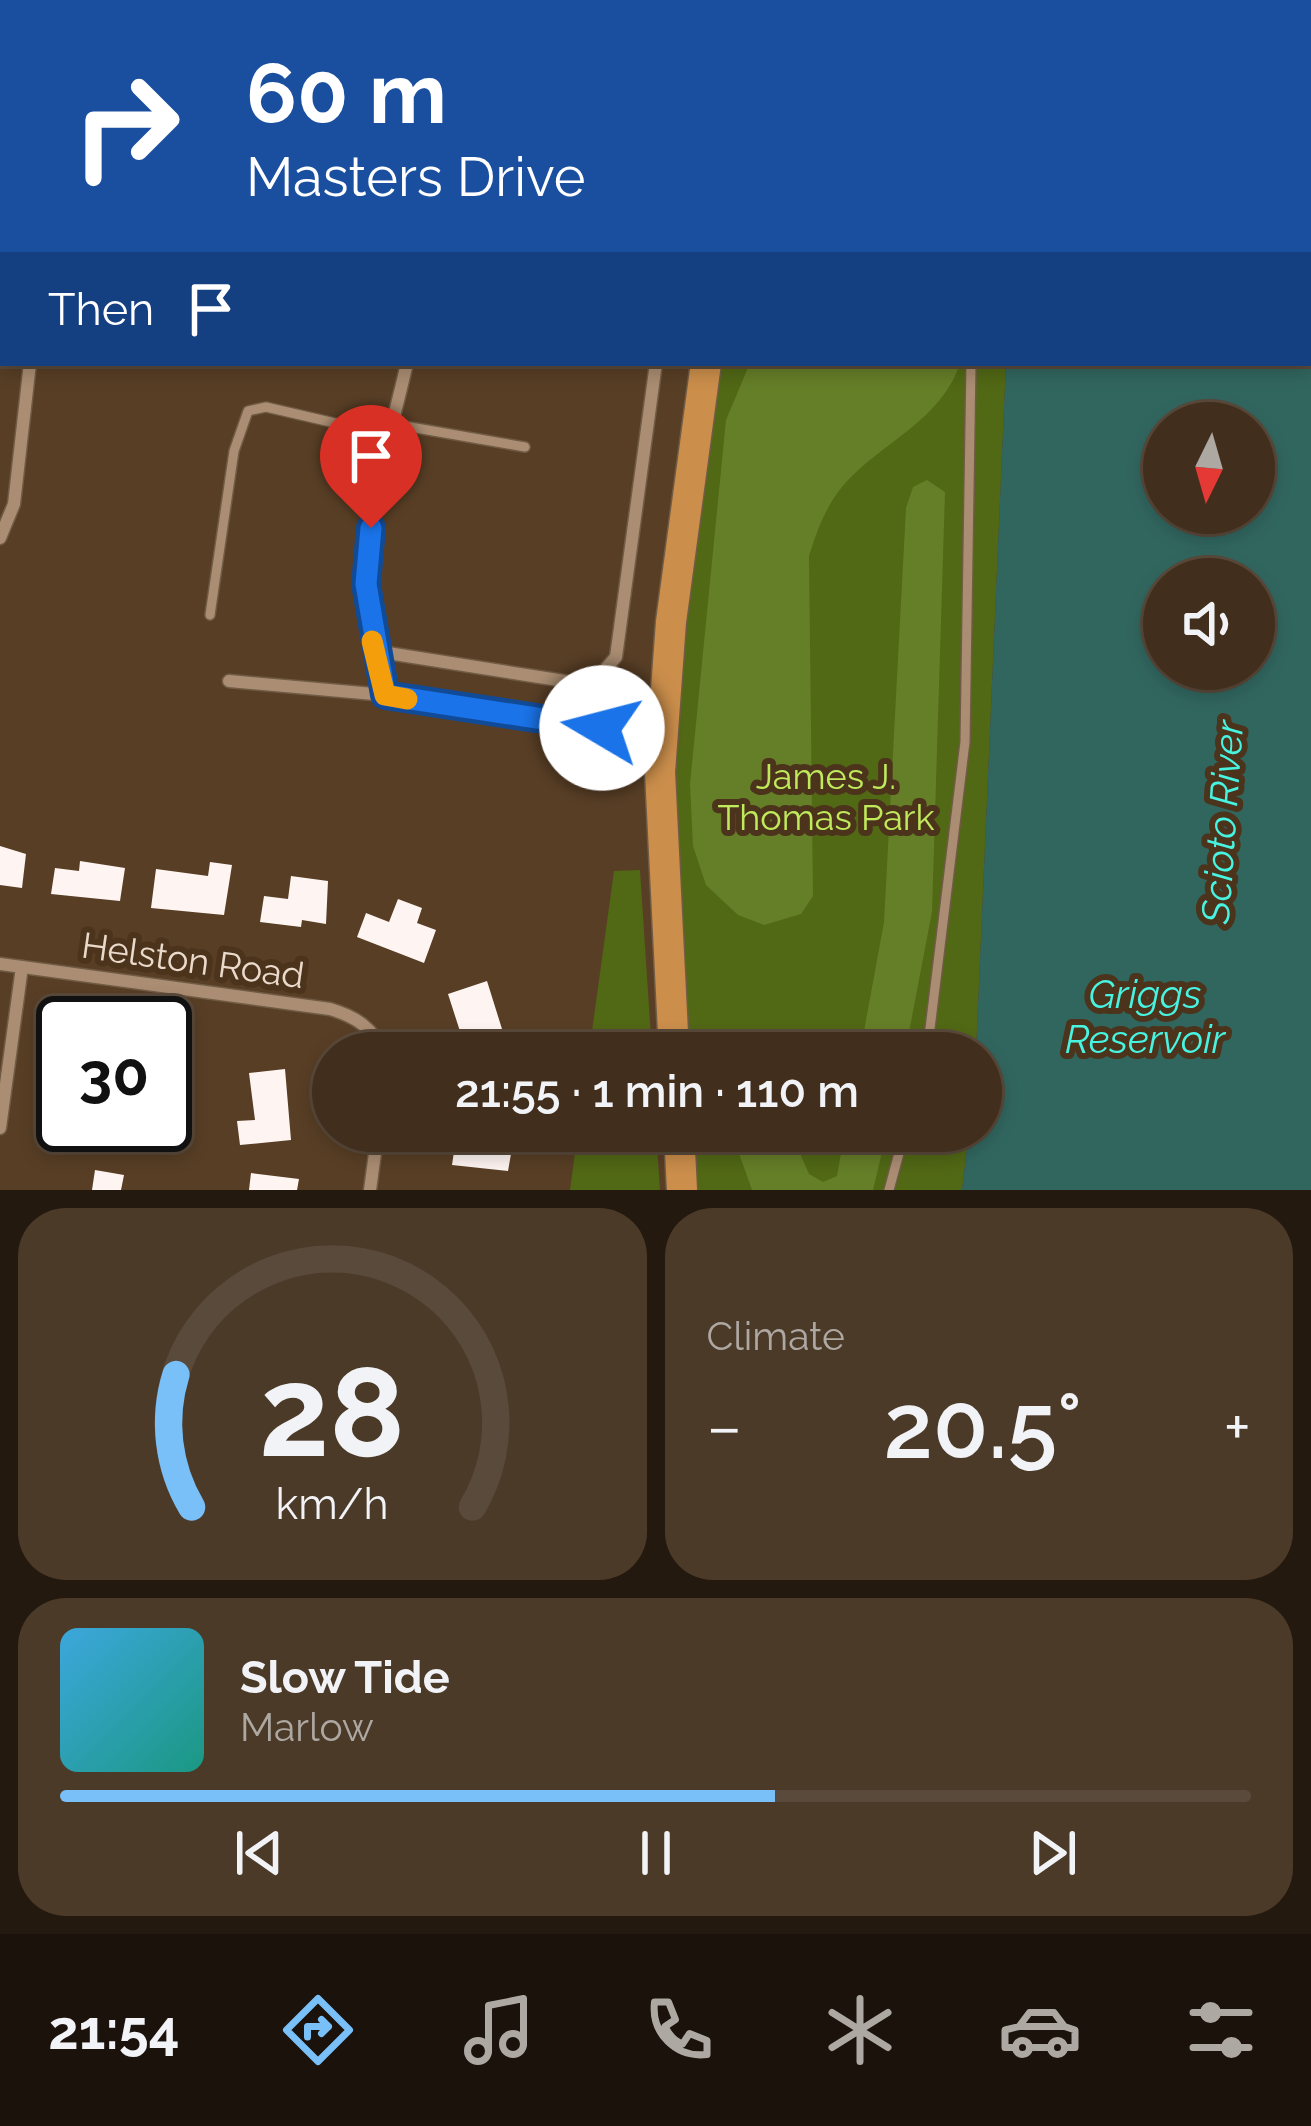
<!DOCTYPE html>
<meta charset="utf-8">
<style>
body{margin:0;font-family:Raleway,sans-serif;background:#4c3a29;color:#f1f3f6;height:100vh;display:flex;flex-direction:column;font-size:45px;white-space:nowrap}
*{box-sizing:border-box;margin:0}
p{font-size:39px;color:#aea8a3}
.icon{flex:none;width:66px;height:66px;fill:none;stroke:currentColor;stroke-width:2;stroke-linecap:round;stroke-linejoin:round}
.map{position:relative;height:1190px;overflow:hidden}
.details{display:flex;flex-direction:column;gap:18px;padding:18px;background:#24190f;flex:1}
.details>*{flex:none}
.hud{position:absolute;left:0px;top:0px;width:1311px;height:366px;box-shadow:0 6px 18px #0003,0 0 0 3px #5a4a3b;background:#1a4fa0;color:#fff;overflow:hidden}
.needle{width:78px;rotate:185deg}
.tools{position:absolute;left:1143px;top:402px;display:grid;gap:24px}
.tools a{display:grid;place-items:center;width:132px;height:132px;border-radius:50%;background:#422e1c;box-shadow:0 6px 18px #0003,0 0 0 3px #5a4a3b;font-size:60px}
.speed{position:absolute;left:36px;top:996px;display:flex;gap:24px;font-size:60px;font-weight:700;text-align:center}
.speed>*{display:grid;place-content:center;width:156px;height:156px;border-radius:50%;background:#422e1c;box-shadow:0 6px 18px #0003,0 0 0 3px #5a4a3b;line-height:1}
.speed .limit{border:6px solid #111;border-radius:18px;background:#fff;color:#111}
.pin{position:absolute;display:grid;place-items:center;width:102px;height:102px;color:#fff;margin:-123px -51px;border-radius:50% 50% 50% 0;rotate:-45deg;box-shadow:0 0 12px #0007}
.pin .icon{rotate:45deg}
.me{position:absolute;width:132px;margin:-66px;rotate:278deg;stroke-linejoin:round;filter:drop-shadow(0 0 9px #0008)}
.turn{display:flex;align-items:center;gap:42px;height:252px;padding:0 48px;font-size:54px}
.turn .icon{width:156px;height:156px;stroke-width:2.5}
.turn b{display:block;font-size:84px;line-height:102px}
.then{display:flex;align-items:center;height:114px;padding:0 48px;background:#0003;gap:24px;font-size:45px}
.big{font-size:90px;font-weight:600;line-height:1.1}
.details .tile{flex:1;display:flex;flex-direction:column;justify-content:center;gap:18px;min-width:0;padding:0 42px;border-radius:48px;background:#4c3a29}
.details .dial{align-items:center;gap:0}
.dial svg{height:312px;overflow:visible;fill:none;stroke:#5a4a3b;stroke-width:7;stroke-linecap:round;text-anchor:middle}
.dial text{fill:#f1f3f6;stroke:none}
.song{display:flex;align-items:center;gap:36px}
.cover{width:144px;height:144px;border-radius:18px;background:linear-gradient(135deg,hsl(200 70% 55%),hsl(170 70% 35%))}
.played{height:12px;border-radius:6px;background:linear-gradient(90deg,#79bff8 60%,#5a4a3b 60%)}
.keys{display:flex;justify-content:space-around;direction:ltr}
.heat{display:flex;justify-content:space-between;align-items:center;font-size:66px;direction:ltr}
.details .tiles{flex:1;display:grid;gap:18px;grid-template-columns:1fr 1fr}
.tile:last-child{grid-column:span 2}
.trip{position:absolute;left:312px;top:1032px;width:690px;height:120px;border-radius:60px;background:#422e1c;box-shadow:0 6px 18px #0003,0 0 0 3px #5a4a3b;font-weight:600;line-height:120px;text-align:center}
.tab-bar{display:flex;height:192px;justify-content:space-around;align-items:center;background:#1a120b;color:#aea8a3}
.tab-bar .icon{width:84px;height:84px}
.tab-bar .on{color:#79bff8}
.tab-bar b{font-size:54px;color:#f1f3f6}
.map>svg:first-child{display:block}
</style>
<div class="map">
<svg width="1311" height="1190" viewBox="0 0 1311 1190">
<rect width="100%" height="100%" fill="#583e25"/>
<g fill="#516815">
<path d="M 706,363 L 1006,363 L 976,1053 L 674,1053 L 662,789 Z"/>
<path d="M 640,870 L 652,1053 L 589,1053 L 614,871 Z"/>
<path d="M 578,1131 L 656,1131 L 660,1190 L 570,1190 Z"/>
<path d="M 679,1131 L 969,1131 L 962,1190 L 682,1190 Z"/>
</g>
<g fill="#657e28">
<path d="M 750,363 L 960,363 C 942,421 878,444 842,487 C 825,508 817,531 809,556 L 813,896 L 801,914 L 764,925 L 738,915 L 706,885 L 693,846 L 690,784 L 726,420 Z"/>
<path d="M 927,480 L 945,492 L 932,912 L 905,1053 L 860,1053 L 884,922 L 906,508 L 913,487 Z"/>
<path d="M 731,1131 L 790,1131 L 809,1174 L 823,1182 L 837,1176 L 845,1131 L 887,1131 L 873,1190 L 752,1190 Z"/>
</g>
<path fill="#31665f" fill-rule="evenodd" d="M 1000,0 L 1311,0 L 1311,1190 L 962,1190 L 969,1131 L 981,1131 L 981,1053 L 976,1053 L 1006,363 L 1308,363 L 1308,3 ZM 1164,423 L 1254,423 L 1254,513 L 1164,513 ZM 1164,579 L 1254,579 L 1254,669 L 1164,669 Z"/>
<g fill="#fef5f2">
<path d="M 0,846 L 26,854 L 22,888 L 0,885 Z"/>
<path d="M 80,861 L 125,868 L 120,901 L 51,894 L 55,868 L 79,871 Z"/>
<path d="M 210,862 L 232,865 L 224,915 L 151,908 L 156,869 L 208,876 Z"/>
<path d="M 291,876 L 328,881 L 326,924 L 302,920 L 301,927 L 260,922 L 264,896 L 288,899 Z"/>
<path d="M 398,899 L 422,908 L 417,923 L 436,930 L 424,963 L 357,937 L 366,913 L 389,922 Z"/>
<path d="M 487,981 L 507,1045 L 467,1053 L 448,994 Z"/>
<path d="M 285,1069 L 291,1140 L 240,1145 L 237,1121 L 255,1120 L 249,1073 Z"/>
<path d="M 457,1131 L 498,1131 L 495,1151 L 511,1154 L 508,1171 L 452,1165 Z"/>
<path d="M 95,1170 L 124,1175 L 121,1190 L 92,1190 Z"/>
<path d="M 251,1173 L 299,1179 L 297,1190 L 249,1190 Z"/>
</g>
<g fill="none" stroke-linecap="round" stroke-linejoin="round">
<g stroke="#705b45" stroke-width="12">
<g id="lane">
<path d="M 967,0 L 967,3"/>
<path d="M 393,424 L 525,447"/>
<path d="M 210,615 L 234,451 L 248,411 L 266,407 L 391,436"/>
<path d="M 927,1053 L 965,742 L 971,363"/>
<path d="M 889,1190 L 905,1131"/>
</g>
</g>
<g stroke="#705b45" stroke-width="15">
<g id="street">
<path d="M 478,3 L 478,0"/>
<path d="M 0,232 L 3,233"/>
<path d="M 407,363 C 387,453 348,559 375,651 L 577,683 L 600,675 L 616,657 L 656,363"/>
<path d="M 0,538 L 14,504 L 30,363"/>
<path d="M 375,651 L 385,695"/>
<path d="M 229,681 L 385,695 L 602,728"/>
<path d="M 0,964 L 330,1009 C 357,1017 372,1028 385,1053"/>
<path d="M 0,1128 L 22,967"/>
<path d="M 370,1190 L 378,1131"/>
</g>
</g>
<g stroke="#705b45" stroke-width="33">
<g id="primary">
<path d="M 753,3 L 754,0"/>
<path d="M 674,1053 L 660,772 L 671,622 L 706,363"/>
<path d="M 679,1131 L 682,1190"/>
</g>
</g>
<use href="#lane" stroke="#aa8d72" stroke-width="9"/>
<use href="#street" stroke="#aa8d72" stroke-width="12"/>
<use href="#primary" stroke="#cb8e4b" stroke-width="30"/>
</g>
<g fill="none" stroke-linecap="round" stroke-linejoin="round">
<g stroke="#114b97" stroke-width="30">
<path id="route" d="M 371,528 L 366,584 L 385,695 L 602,728"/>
</g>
<use href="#route" stroke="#1a73e8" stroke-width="21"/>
<path stroke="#f59e0b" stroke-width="21" d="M 372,641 L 385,695 L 407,699"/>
</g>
<g text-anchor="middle" stroke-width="12" stroke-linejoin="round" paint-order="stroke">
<g font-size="36" fill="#bfea5b" stroke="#4c331b">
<text x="826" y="789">James J.<tspan x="826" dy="41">Thomas Park</tspan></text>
</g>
<g font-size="36" fill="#eadacc" stroke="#4c331b">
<text transform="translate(193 960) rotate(8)" y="13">Helston Road</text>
</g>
<g font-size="39" font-style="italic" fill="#47f4e1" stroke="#4c331b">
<text transform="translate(1222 822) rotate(-86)" y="14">Scioto River</text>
<text x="1145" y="1008">Griggs<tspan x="1145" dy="45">Reservoir</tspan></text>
</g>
</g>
</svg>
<div class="tools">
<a><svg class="needle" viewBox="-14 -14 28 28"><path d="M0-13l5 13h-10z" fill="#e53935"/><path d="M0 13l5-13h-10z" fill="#aea8a3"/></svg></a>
<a><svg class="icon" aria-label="sound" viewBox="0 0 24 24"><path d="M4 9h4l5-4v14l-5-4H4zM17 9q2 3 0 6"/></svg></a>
</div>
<div class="speed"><div class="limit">30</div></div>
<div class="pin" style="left:371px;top:528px;background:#d93025"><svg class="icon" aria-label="arrive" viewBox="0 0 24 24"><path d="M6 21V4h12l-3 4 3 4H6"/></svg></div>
<svg class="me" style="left:602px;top:728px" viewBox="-20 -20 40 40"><circle r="19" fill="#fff"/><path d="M0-13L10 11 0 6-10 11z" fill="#1a73e8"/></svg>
<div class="trip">21:55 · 1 min · 110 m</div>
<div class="hud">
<div class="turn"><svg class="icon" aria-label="right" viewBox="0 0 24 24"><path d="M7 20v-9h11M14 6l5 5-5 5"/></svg><div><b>60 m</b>Masters Drive</div></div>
<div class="then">Then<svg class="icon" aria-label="arrive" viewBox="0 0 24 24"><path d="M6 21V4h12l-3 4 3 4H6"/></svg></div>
</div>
</div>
<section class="details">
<div class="tiles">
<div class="tile dial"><svg viewBox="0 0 100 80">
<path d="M14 69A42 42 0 1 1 86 69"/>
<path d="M14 69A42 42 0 0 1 10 35" stroke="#79bff8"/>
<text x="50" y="56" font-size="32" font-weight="700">28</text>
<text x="50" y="72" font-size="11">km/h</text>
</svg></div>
<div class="tile"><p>Climate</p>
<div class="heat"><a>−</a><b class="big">20.5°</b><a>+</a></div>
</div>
<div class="tile">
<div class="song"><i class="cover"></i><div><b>Slow Tide</b><p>Marlow</p></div></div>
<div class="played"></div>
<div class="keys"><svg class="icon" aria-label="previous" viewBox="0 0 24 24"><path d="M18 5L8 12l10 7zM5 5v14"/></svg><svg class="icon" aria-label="pause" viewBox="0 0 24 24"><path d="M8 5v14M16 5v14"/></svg><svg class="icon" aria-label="next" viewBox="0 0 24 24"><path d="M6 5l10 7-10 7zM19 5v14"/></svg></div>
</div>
</div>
</section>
<nav class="tab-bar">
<b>21:54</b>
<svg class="icon on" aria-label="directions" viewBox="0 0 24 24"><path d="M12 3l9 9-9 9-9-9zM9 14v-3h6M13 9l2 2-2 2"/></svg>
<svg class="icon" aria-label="music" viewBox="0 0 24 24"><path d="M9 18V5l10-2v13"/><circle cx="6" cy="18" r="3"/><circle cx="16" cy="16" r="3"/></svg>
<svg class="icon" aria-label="phone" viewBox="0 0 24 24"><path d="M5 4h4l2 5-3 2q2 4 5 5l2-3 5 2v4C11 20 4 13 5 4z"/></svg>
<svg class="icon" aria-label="climate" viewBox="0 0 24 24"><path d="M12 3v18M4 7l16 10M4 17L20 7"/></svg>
<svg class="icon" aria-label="car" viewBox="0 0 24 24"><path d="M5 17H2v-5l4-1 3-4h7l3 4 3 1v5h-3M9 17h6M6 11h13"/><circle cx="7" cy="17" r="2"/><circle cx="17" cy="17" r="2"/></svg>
<svg class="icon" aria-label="filters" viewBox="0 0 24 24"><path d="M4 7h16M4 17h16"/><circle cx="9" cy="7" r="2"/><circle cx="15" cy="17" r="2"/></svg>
</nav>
